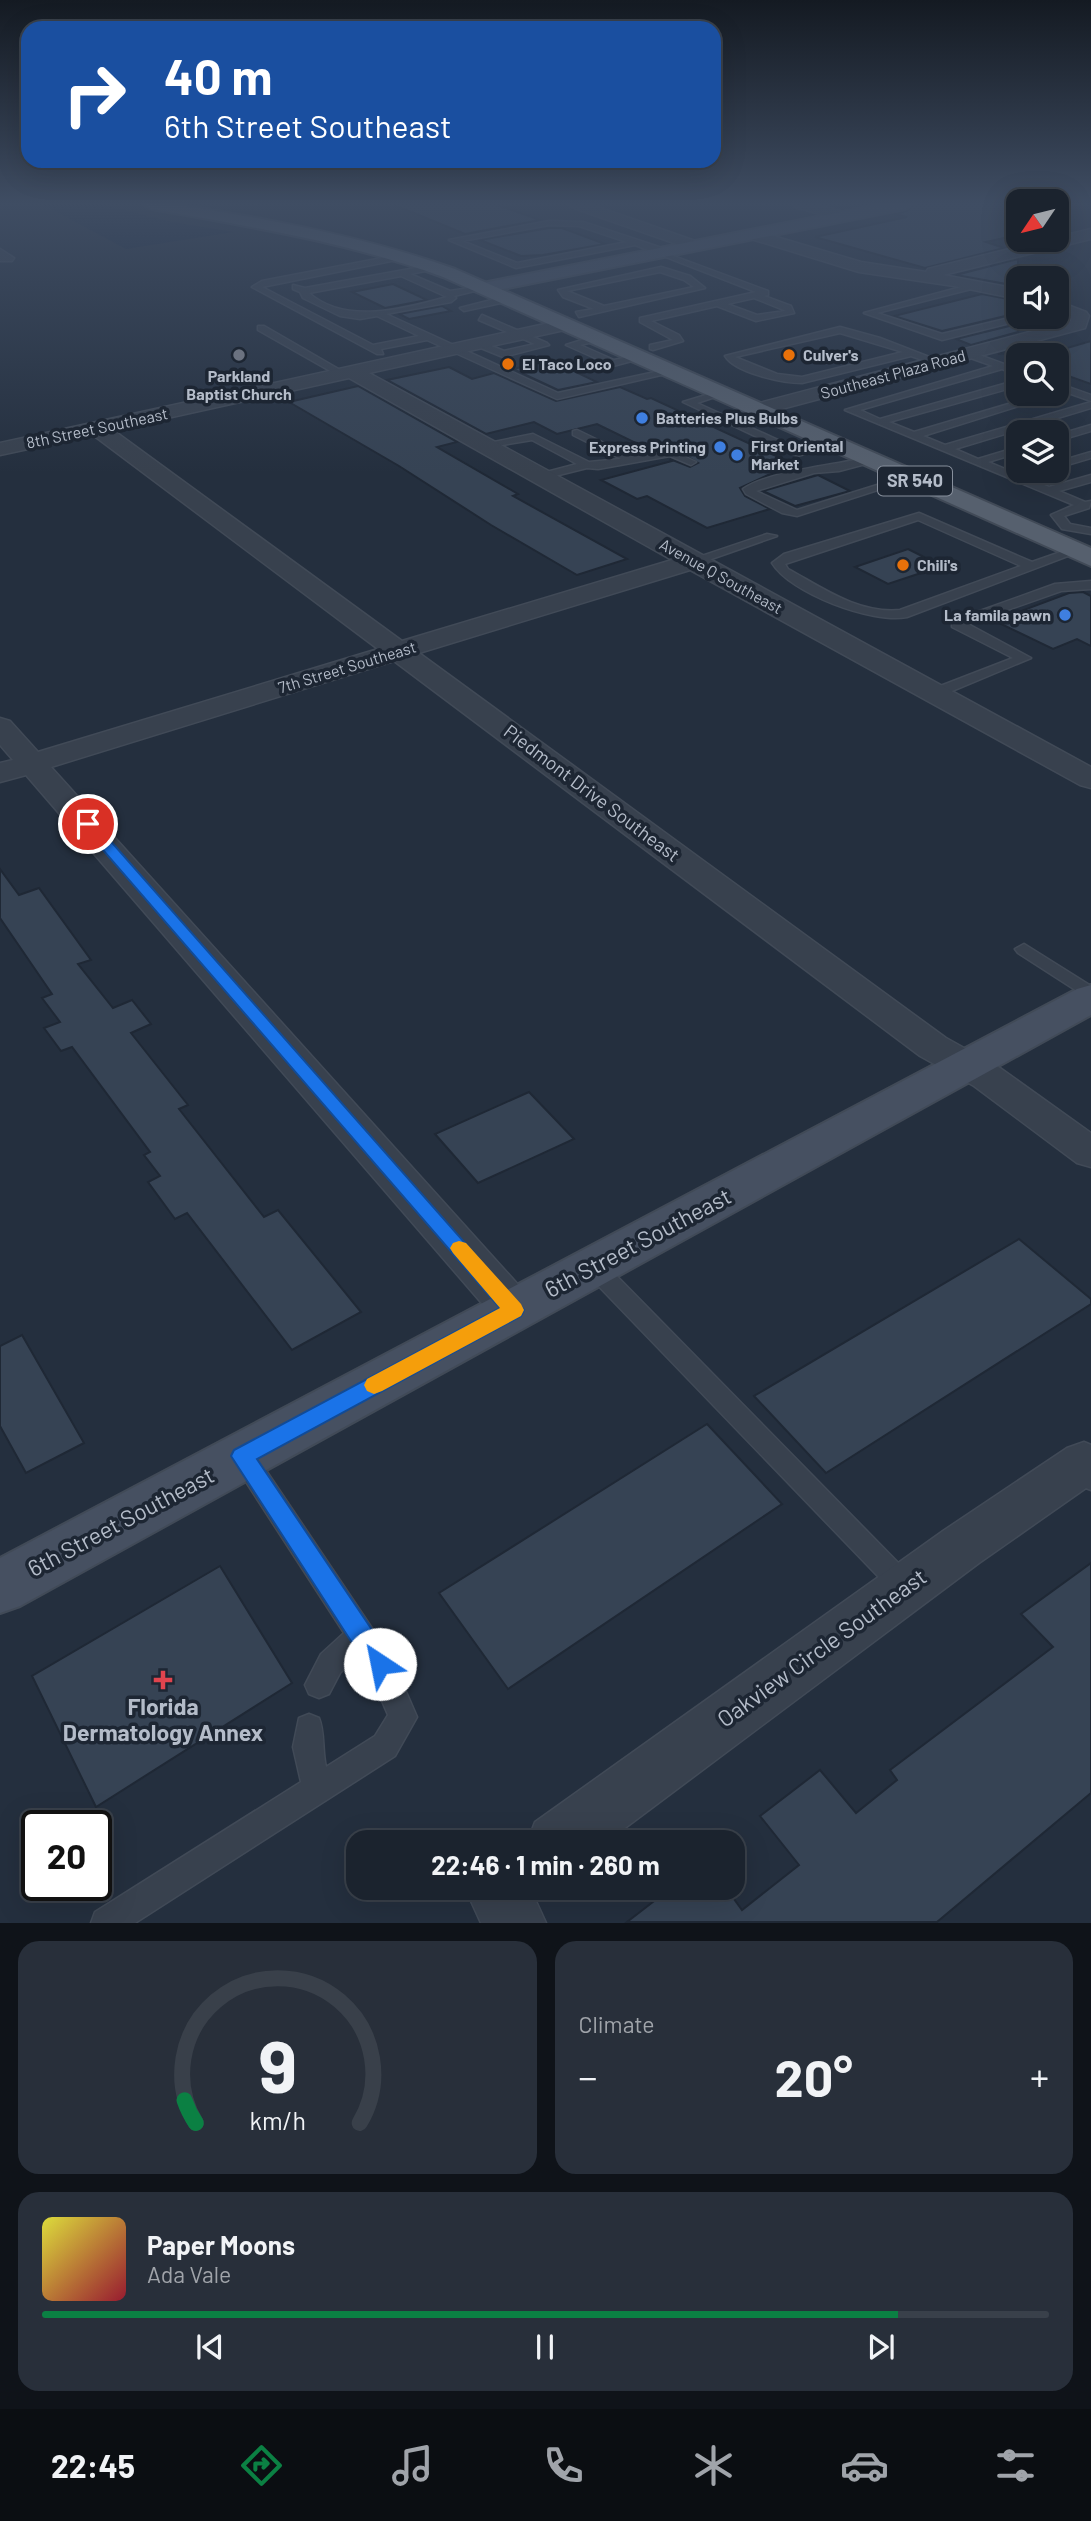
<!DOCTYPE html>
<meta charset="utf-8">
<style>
body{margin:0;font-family:Barlow,sans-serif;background:#282f3a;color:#f1f3f6;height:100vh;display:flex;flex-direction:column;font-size:26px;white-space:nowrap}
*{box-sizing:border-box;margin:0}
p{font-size:23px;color:#a0a4aa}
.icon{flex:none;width:38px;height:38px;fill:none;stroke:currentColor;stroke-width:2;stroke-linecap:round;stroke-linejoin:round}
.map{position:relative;height:1923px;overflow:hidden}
.sheet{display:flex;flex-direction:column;gap:18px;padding:18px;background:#0f1319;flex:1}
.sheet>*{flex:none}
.hud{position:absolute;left:21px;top:21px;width:700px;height:147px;border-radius:21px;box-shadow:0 7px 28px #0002,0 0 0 2px #39404a;background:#1a4fa0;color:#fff;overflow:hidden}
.needle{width:46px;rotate:235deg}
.tools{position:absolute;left:1006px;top:189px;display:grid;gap:14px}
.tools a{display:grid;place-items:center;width:63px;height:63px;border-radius:14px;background:#1b232e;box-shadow:0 7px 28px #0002,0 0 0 2px #39404a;font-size:35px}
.speed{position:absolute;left:21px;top:1810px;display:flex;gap:14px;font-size:35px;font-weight:700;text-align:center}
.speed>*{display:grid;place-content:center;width:91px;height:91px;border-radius:50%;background:#1b232e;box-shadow:0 7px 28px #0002,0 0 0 2px #39404a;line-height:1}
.speed .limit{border:4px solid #111;border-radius:10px;background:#fff;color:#111}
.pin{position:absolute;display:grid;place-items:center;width:60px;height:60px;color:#fff;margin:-30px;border:4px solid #fff;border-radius:50%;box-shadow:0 2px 7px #0007}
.me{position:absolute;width:77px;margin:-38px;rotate:326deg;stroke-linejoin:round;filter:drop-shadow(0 0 5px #0008)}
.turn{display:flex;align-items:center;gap:24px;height:147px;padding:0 28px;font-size:32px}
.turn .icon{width:91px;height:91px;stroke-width:2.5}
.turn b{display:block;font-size:49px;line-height:60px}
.big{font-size:52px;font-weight:700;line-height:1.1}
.sheet .tile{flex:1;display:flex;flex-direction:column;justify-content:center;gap:10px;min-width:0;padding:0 24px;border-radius:21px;background:#282f3a}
.sheet .dial{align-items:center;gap:0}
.dial svg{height:182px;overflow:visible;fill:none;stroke:#39404a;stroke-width:7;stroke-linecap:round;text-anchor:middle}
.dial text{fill:#f1f3f6;stroke:none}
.song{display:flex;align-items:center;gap:21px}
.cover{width:84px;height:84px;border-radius:10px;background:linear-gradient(135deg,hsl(60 70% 55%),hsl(350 70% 35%))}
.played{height:7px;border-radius:4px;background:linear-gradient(90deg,#0b8043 85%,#39404a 85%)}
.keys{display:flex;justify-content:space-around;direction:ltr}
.heat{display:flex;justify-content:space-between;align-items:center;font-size:38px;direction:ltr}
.sheet .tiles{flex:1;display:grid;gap:18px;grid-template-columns:1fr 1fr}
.tile:last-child{grid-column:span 2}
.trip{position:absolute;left:346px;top:1830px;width:399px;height:70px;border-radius:21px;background:#1b232e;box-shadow:0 7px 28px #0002,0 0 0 2px #39404a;font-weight:700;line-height:70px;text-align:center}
.menu{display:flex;height:112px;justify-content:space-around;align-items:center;background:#0b0e12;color:#a0a4aa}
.menu .icon{width:49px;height:49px}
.menu .current{color:#0b8043}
.menu b{font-size:32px;color:#f1f3f6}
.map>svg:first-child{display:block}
</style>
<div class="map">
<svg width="1091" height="1923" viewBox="0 0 1091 1923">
<rect width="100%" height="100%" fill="#242f3e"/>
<path fill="#17263c" d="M 42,204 L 100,204 L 172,222 L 233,232 L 126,249 Z"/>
<g fill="#364354" stroke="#1f2835" stroke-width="2">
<path d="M 392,204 L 495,204 L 540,220 L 465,234 Z"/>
<path d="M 915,204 L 1018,204 L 1018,235 L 986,242 L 1004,248 L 925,268 L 815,237 L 907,217 L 895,214 L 906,211 Z"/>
<path d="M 549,228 L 562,228 L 605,244 L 543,255 L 521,256 L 480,240 Z"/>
<path d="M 1018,259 L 1018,286 L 956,275 Z"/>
<path d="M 393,284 L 427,300 L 385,308 L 352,292 Z"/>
<path d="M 982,294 L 1018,301 L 1018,313 L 942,331 L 894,316 Z"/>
<path d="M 442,306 L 451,311 L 409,319 L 399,314 Z"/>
<path d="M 1018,324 L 1018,332 L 971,345 L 956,339 Z"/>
<path d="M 1091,341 L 1091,384 L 1057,372 L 1057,355 L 998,354 L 1043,342 L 1064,349 Z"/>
<path d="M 551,360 L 597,382 L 558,390 L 513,369 Z"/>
<path d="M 449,367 L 472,379 L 494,373 L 556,401 L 620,387 L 647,399 L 651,398 L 800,467 L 768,475 L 740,488 L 745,496 L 770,509 L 707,528 L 647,496 L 637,499 L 601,480 L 672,461 L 670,459 L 690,467 L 698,463 L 672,448 L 652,451 L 597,424 L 557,434 L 534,422 L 486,434 L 387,380 Z"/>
<path d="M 358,386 L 457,442 L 437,447 L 518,494 L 513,496 L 627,559 L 577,575 L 491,525 L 399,466 L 289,402 Z"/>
<path d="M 818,475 L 850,491 L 795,506 L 763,491 Z"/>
<path d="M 908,549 L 942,566 L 888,584 L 855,567 Z"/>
<path d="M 1083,592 L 1091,596 L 1091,646 L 1077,639 L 1053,649 L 995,621 L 1069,593 Z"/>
<path d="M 0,869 L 19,895 L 39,888 L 91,960 L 78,964 L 113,1008 L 132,1000 L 151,1024 L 131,1033 L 188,1105 L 179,1109 L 264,1217 L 278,1210 L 361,1312 L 292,1350 L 187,1213 L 175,1219 L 148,1182 L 160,1176 L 144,1155 L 150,1152 L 72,1047 L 61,1051 L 44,1028 L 60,1022 L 42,998 L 52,994 L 0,918 Z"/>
<path d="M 529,1092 L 574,1139 L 478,1183 L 435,1134 Z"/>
<path d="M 1019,1239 L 1091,1299 L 1091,1304 L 826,1473 L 754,1396 Z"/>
<path d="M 22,1335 L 84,1443 L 26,1473 L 0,1426 L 0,1346 Z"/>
<path d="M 707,1424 L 782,1504 L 508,1689 L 439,1593 Z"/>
<path d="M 1091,1563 L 1091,1793 L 937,1922 L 627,1922 L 671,1888 L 726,1888 L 742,1910 L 799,1865 L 760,1816 L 820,1770 L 856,1813 L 897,1780 L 890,1770 L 1053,1647 L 1021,1614 Z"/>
<path d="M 220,1566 L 292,1683 L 96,1807 L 32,1676 Z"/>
</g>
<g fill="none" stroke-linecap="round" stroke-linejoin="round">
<g stroke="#414a57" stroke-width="3">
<g id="lane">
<path d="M 549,221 L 583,222 L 668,250 L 668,254 L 768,291 L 768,295 L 764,296 L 791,306 L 794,313 L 756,321 L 717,306 L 651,321 L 679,335 L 683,341 L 653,350 L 650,349 L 650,345 L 673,340 L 640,322 L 640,318 L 756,292 L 635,245 L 516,268 L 449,240 ZM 549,225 L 579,226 L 627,242 L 517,263 L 462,241 ZM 754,298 L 784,310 L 785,311 L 757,315 L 727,304 Z"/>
<path d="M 403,254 L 406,258 L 262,287 L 373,345 L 419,336 L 377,316 L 360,319 L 340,316 L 303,298 L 300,292 L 293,289 L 293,285 L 305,288 L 432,265 L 435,269 L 410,274 L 450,291 L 483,286 L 487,288 L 454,296 L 456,298 L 451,302 L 386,314 L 558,393 L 669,369 L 674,372 L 557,399 L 427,340 L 381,349 L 383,354 L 377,354 L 252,287 L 262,281 ZM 401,276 L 447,297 C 404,309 345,325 309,293 Z"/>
<path d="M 661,267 L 690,276 L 705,288 L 579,317 L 576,312 L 594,309 L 563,297 L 558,290 ZM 660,272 L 684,280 L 694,287 L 604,306 L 567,291 Z"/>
<path d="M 976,283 L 979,287 L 877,313 L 942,334 L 1018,316 L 1027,317 L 1026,319 L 942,340 L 864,313 Z"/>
<path d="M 507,296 L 510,301 L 464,311 L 460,308 Z"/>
<path d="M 482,315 L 547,343 L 549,345 L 503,357 L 476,346 L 474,344 L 479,341 L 504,351 L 535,344 L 479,320 Z"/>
<path d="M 258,326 L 264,326 L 347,374 L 339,376 L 258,330 Z"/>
<path d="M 840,327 L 880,338 L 942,362 L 937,365 L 911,356 L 802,383 C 783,383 735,373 725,356 ZM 840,333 L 903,352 L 802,377 L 777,374 L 735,357 Z"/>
<path d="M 595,336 L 599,339 L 598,341 L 580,345 L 614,360 L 638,355 L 643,358 L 613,366 L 566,345 Z"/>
<path d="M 968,351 L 1018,369 L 1018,375 L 1002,369 L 860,410 L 880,419 L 1018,380 L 1018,386 L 889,422 L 914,432 L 1042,394 L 1057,394 L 923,436 L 945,445 L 1091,402 L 1091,408 L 955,449 L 978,459 L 1018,447 L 1018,453 L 988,462 L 1049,487 L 1091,475 L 1091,482 L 1059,491 L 1085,502 L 1091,501 L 1089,508 L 1064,516 L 1070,524 L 1091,528 L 1091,534 L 1062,529 L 1051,515 L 1074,505 L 845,410 L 993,366 L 965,356 L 965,352 Z"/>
<path d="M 1057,383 L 1091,395 L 1091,401 L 1057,389 Z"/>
<path d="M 716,392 L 724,394 L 697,403 L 802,451 L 835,442 L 840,445 L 797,456 L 683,402 Z"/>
<path d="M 1091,425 L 1091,431 L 1057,441 L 1057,435 Z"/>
<path d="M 577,430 L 633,457 L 671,450 L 696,462 L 691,465 L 670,456 L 598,469 L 587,468 L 539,480 L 534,477 L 535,475 L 577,464 L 532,440 L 484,448 L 479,445 L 533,434 L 589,462 L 621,459 L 573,435 L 573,431 Z"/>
<path d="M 1091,452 L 1091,458 L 1057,468 L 1057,462 Z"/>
<path d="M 869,457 L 873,458 L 873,462 L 839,471 L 814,473 L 756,491 L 797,510 L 906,476 L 915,478 L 797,516 L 782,513 L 746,494 L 743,489 C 768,471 837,465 869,457 Z"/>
<path d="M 919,513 L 1032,562 L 1075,547 L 1081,551 L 907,617 C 872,624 790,593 772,563 L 784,554 ZM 918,520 L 1021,566 L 900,610 C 858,614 823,588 788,569 L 785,564 Z"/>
<path d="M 767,534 L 777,536 L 697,564 L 687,561 Z"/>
<path d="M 1091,581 L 1091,589 L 1061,591 L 968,624 L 1031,658 L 940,696 L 930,696 L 930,690 L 1013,658 L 952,627 L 952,621 L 1055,584 Z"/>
<path d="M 1024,944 L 1091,986 L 1091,1000 L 1018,953 L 1015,949 Z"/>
<path d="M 593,1258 L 601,1260 L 914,1579 L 918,1587 L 914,1595 L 905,1599 L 896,1595 L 585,1272 L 582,1266 L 585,1260 Z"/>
<path d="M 244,1448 L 253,1451 L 390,1655 L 417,1717 L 395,1756 L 135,1923 L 91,1923 L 95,1912 L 301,1782 L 293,1747 L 299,1718 L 309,1714 L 319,1718 C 325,1732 322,1750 326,1767 L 375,1736 L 388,1715 L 370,1673 L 358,1655 L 340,1673 L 329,1694 L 319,1698 L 309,1694 L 305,1685 L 321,1654 L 344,1633 L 235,1465 L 232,1458 L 235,1451 Z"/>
</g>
</g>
<g stroke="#414a57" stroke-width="3">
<g id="street">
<path d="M 569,204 L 589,204 L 701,243 L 704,246 L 701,249 L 691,249 L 571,207 Z"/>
<path d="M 793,204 L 815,204 L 847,213 L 849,216 L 842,220 L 795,207 Z"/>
<path d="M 1091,229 L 1091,239 L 943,275 L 1018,289 L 1018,299 L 954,286 L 859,272 L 748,238 L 745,235 L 753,230 L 861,262 L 926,272 L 928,269 Z"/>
<path d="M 0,249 L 14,258 L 12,261 L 0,261 Z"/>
<path d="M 1057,301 L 1086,312 L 1089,316 L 1085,328 L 755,416 L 748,414 L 745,410 L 748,406 L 1071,321 L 1071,318 L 1057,312 Z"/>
<path d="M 563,320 L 569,321 L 572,325 L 569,329 L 369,373 L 1091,767 L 1091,788 L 1080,785 L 690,570 L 419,653 L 946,1038 L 1000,1068 L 1091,1133 L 1091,1167 L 1077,1163 L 974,1086 L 920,1056 L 394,661 L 51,767 L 530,1298 L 536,1310 L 530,1322 L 514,1327 L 498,1322 L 26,775 L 0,782 L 0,763 L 13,760 L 0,745 L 0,718 L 10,721 L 38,752 L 378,649 L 93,435 L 0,455 L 0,443 ZM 349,378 L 672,560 L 402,641 L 113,430 Z"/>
<path d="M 1084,1442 L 1091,1445 L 1091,1490 L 1086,1488 L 979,1563 L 605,1843 L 527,1843 L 535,1822 L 943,1531 L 1067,1448 Z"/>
<path d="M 465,1888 L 530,1888 L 546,1923 L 481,1923 Z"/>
</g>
</g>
<g stroke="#414a57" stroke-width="4">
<g id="secondary">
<path d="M 882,204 L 913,204 L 905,209 L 483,293 L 474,288 L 483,283 Z"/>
<path d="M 1091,985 L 1091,1015 L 20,1606 L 0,1613 L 0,1558 L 1077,989 Z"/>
</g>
</g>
<g stroke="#414a57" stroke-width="4">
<path id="primary" d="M 144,204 C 180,203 215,211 251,217 C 321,230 388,245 455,269 L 1091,548 L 1091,566 L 443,277 C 348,242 251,227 152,209 Z"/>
</g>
<use href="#lane" fill="#38414e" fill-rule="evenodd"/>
<use href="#street" fill="#38414e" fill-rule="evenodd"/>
<use href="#secondary" fill="#465061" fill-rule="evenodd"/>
<use href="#primary" fill="#56606e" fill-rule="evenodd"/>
</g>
<linearGradient id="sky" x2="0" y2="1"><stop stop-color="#141a22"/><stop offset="0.43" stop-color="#3f4d63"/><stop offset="1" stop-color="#3f4d63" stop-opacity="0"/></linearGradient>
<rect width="1091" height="473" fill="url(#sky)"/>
<path fill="#1a73e8" stroke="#114b97" stroke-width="2" d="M 88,819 L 93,821 L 524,1310 L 521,1316 L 257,1459 L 389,1655 L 392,1664 L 389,1672 L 380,1675 L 371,1672 L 231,1456 L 234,1450 L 500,1308 L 83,827 L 81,824 Z"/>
<path fill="#f59e0b" d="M 459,1241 L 466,1243 L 521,1304 L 524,1310 L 521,1316 L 382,1391 L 374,1394 L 367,1391 L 364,1385 L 367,1379 L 500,1308 L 453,1253 L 450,1248 L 453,1243 Z"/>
<circle fill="#6b7280" stroke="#1d2633" stroke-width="2.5" cx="239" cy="355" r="7"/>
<g fill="#e8710a" stroke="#1d2633" stroke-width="2.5">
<circle cx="789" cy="355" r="7"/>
<circle cx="508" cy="364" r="7"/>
<circle cx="903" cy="565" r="7"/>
</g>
<g fill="#3f7fe0" stroke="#1d2633" stroke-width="2.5">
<circle cx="642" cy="418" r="7"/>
<circle cx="720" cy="447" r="7"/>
<circle cx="737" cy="455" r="7"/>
<circle cx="1065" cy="615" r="7"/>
</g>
<path fill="#e0444e" stroke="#1d2633" stroke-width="2.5" d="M159.5 1669.5h7v7h7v7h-7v7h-7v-7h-7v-7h7z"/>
<g text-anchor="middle" stroke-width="7" stroke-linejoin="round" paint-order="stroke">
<g font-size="16" font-weight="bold" fill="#b4bcc9" stroke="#1d2633" text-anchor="start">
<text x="803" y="361">Culver's</text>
<text x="522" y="370">El Taco Loco</text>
<text x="239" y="382" text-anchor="middle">Parkland<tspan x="239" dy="18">Baptist Church</tspan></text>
<text x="656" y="424">Batteries Plus Bulbs</text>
<text x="751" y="452">First Oriental<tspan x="751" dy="18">Market</tspan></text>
<text x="706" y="453" text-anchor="end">Express Printing</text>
<text x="917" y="571">Chili's</text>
<text x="1051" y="621" text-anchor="end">La famila pawn</text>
</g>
<g font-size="16" fill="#b4bcc9" stroke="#1d2633">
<text transform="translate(893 374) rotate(-15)" y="6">Southeast Plaza Road</text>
<text transform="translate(97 428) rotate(-12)" y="6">8th Street Southeast</text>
<text transform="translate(721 576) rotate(29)" y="6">Avenue Q Southeast</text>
<text transform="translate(347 667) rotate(-17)" y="6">7th Street Southeast</text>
</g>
<rect fill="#1d2633" stroke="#878f9c" stroke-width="2" x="878" y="466.5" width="74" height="29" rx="5"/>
<g font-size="18" font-weight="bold" fill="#b4bcc9">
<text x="915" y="487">SR 540</text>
</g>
<g font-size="19" fill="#b4bcc9" stroke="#1d2633">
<text transform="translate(592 793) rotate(37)" y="7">Piedmont Drive Southeast</text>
</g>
<g font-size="23" fill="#b4bcc9" stroke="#1d2633">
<text transform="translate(638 1243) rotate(-28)" y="8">6th Street Southeast</text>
<text transform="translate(121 1522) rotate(-28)" y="8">6th Street Southeast</text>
<text transform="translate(822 1648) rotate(-36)" y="8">Oakview Circle Southeast</text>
</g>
<g font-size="23" font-weight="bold" fill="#b4bcc9" stroke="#1d2633">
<text x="163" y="1715">Florida<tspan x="163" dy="26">Dermatology Annex</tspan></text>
</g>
</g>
</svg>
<div class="tools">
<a><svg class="needle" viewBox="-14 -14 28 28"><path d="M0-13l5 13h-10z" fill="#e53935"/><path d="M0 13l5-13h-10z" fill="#a0a4aa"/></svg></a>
<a><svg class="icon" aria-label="sound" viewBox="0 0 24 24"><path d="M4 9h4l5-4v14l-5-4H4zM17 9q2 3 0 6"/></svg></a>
<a><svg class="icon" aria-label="search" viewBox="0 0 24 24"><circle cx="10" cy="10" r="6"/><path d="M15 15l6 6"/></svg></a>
<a><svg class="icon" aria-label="layers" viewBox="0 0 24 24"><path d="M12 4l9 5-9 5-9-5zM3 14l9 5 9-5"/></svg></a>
</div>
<div class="speed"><div class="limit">20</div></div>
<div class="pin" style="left:88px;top:824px;background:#d93025"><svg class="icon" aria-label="arrive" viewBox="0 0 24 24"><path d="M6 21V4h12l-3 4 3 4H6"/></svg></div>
<svg class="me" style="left:380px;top:1664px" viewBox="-20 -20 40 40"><circle r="19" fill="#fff"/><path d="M0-13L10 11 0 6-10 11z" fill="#1a73e8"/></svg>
<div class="trip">22:46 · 1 min · 260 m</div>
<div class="hud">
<div class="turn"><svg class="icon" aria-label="right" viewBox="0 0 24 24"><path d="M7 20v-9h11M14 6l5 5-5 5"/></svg><div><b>40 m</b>6th Street Southeast</div></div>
</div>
</div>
<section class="sheet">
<div class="tiles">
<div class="tile dial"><svg viewBox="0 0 100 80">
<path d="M14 69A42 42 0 1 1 86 69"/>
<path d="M14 69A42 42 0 0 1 9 59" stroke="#0b8043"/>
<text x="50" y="56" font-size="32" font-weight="700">9</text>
<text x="50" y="72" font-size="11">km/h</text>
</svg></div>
<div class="tile"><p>Climate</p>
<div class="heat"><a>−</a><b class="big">20°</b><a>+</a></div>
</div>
<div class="tile">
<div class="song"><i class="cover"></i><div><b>Paper Moons</b><p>Ada Vale</p></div></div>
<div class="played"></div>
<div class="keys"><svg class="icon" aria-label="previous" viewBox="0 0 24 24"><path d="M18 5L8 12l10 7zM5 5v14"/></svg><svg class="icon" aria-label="pause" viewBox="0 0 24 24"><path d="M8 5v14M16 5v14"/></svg><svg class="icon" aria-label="next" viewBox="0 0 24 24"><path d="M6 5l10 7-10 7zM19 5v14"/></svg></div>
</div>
</div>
</section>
<nav class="menu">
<b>22:45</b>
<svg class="icon current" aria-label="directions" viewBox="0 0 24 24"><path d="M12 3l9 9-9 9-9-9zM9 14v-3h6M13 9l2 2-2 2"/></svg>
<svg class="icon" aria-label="music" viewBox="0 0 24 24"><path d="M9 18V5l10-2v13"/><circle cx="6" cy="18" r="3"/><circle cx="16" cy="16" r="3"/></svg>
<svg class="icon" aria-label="phone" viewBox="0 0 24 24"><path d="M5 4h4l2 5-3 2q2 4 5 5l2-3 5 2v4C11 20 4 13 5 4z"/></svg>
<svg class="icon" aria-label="climate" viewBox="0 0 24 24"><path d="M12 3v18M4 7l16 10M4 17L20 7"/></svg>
<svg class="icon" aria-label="car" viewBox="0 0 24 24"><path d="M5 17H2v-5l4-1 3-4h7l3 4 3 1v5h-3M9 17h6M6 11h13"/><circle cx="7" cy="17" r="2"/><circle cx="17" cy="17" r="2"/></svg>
<svg class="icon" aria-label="filters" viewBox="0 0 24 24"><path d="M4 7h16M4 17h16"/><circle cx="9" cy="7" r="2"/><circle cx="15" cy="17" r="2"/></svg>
</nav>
